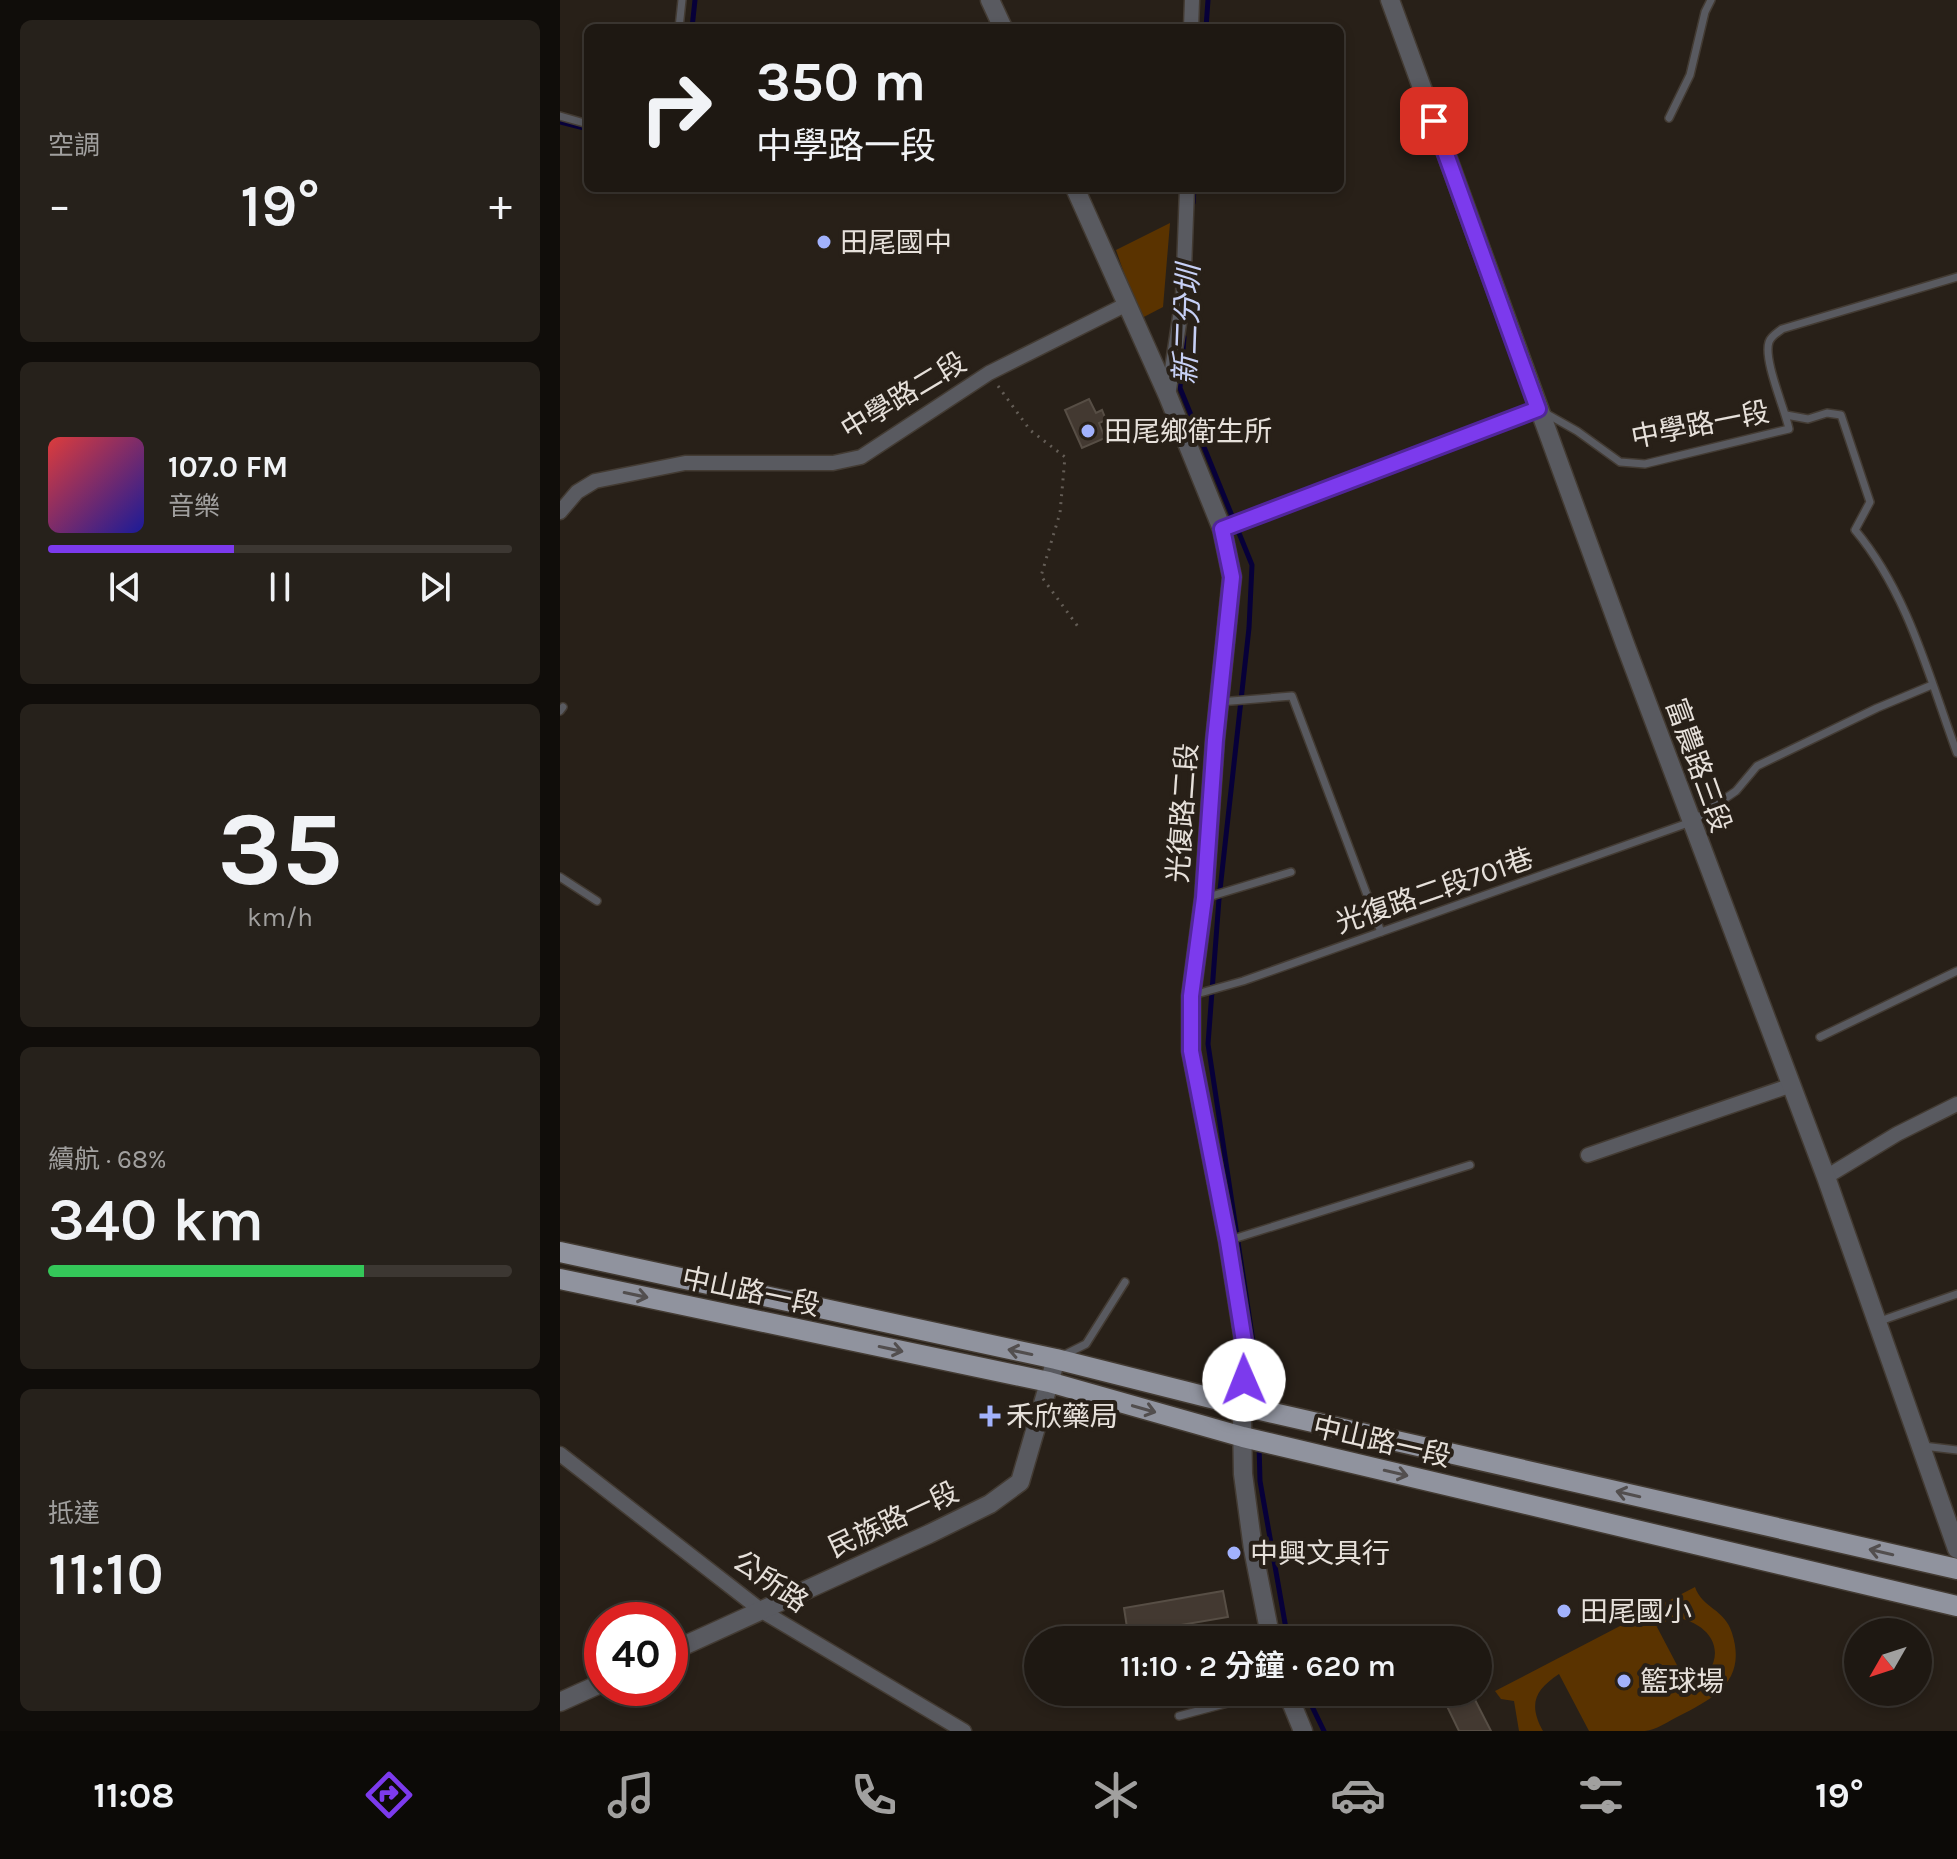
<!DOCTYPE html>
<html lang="zh-TW">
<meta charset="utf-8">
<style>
body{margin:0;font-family:Karla,"Noto Sans TC",sans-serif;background:#26211b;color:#f1f3f6;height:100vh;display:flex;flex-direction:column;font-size:30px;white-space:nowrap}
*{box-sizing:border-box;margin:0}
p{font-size:26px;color:#a1a09f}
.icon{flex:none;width:44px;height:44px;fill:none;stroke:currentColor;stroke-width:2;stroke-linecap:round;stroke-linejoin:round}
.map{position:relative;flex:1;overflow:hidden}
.sheet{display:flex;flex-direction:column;gap:20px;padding:20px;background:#100d0a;width:560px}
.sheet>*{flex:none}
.banner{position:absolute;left:24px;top:24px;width:760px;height:168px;border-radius:12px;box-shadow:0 4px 12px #0003,0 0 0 2px #3c3732;background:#1e1812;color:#f1f3f6;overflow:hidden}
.needle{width:52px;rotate:231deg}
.tools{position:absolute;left:1284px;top:1618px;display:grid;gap:16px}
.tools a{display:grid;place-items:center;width:88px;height:88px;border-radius:50%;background:#1e1812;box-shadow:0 4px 12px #0003,0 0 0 2px #3c3732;font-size:40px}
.speed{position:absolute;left:24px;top:1602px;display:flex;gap:16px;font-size:40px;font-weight:700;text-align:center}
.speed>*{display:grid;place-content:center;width:104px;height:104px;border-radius:50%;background:#1e1812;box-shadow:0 4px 12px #0003,0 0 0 2px #3c3732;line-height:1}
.speed .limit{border:12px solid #d22;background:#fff;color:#111}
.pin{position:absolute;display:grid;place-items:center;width:68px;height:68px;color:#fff;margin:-34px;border-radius:16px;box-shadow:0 4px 12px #0006}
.me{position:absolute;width:88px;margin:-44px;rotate:359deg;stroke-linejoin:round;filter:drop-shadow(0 0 6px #0008)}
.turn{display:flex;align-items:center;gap:28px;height:168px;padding:0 40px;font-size:36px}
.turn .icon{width:104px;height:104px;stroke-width:2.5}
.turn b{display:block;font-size:56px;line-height:68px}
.big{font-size:60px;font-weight:600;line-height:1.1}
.sheet .widget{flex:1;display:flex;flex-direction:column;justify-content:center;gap:12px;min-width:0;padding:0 28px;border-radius:12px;background:#26211b}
.sheet .dial{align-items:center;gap:0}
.dial b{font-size:104px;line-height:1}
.song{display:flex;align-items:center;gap:24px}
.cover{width:96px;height:96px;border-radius:12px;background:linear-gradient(135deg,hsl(0 70% 55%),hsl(240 70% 35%))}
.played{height:8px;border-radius:4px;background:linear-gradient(90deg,#7c3aed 40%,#3c3732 40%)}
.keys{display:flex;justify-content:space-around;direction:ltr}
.heat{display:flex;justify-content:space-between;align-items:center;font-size:44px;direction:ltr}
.charge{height:12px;border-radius:6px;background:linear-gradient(90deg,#34c759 68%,#3c3732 0)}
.trip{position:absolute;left:464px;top:1626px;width:468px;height:80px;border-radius:40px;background:#1e1812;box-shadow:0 4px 12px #0003,0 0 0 2px #3c3732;font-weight:600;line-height:80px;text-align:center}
.menu{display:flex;height:128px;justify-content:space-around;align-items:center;background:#0c0a07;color:#a1a09f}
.menu .icon{width:56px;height:56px}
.menu .active{color:#7c3aed}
.menu b{font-size:36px;color:#f1f3f6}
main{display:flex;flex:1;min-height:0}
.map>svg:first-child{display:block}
</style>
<main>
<section class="sheet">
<div class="widget"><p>空調</p>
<div class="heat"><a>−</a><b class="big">19°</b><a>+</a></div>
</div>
<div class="widget">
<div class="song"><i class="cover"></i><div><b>107.0 FM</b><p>音樂</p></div></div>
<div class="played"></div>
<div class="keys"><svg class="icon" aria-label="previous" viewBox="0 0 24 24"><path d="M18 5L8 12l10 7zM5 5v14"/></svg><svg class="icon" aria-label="pause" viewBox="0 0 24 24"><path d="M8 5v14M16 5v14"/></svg><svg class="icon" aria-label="next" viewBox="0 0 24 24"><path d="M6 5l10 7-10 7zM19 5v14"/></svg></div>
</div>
<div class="widget dial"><b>35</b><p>km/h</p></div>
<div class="widget"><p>續航 · 68%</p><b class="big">340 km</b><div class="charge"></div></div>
<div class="widget"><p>抵達</p><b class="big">11:10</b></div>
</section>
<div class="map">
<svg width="1397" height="1731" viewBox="0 0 1397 1731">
<rect width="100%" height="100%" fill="#282018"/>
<g fill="#5a3300" fill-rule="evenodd">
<path d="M 610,223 L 603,307 L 580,319 L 556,250 Z"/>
<path d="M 1135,1587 C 1142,1608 1165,1609 1172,1633 C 1187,1680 1155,1698 1119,1716 C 1109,1721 1096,1730 1085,1731 C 1067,1731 1048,1731 1029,1731 L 999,1674 C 975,1690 968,1704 983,1731 L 959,1731 L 954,1701 L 941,1699 L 935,1691 ZM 1113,1617 C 1158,1623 1172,1664 1129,1688 L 1097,1627 Z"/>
</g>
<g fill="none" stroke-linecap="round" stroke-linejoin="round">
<g stroke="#070039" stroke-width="5">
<path d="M 132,28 L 135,0"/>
<path d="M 646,28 L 648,0"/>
<path d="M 0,122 L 28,129"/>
<path d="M 633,203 L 634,188"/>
<path d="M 624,337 L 620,388 L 692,565 L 689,628 L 659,899 L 648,1044 L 697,1368 L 698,1402"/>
<path d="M 699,1444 L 700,1481 L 728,1640"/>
<path d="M 745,1692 L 764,1731"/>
</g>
</g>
<g fill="#433931" stroke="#574e45" stroke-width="2">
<path d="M 529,399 L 536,413 L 542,410 L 546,420 L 539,423 L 545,438 L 522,448 L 505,410 Z"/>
<path d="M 663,1591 L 668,1617 L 568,1634 L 564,1608 Z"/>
<path d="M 911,1692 L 931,1731 L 899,1731 L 884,1700 L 894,1693 Z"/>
</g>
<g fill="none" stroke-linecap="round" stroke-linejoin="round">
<g stroke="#433b33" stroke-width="10">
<g id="service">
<path d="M 119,28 L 122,0"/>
<path d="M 0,116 L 28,124"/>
<path d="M 1109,118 L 1130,75 L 1145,12 L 1151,0"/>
<path d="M 1226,415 L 1248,419 L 1267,413 L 1281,415 L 1310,502 L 1295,530 C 1348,593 1369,677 1397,753"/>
<path d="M 664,528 L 978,409 L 1017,431 L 1060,462 L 1085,464 L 1229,429 C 1225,409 1203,360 1209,342 C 1211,336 1217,333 1222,329 L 1397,277"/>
<path d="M 659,702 L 732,696 L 821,932"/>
<path d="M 0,711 L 3,707"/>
<path d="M 0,877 L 37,901"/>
<path d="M 645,898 L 731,872"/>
<path d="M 633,995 L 683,981 L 1131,822 L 1176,791 L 1197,766 L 1317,708 L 1372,685"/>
<path d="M 1260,1037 L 1397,971"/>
<path d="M 670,1240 L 910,1165"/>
<path d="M 1320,1321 L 1397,1294"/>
<path d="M 504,1355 L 526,1344 L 565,1282"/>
<path d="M 1363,1446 L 1397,1450"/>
<path d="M 634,1632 L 635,1640"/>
<path d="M 645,1692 L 648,1708"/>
<path d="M 619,1716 L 709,1692"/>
</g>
</g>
<g stroke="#433b33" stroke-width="17">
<g id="minor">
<path d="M 631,28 L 632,0"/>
<path d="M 608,396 L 623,297 L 627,188"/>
<path d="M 0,512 L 17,492 L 35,481 L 125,463 L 273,463 L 301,457 L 429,373 L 567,304"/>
<path d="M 1028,1155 L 1229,1086"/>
<path d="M 1266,1177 L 1337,1134 L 1397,1104"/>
<path d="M 0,1454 L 202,1611 L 404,1731"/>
</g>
</g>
<g stroke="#433b33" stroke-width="21">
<g id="tertiary">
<path d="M 430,0 L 443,28"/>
<path d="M 830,0 L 1065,644 L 1266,1177 L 1397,1549"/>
<path d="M 515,188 L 608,396 L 662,529 L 672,577 L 655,740 L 644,898 L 631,996 L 631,1051 L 668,1241 L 686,1354 L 682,1421 L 683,1474 L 693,1549 L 711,1640"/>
<path d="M 110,1652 L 369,1534 L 430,1504 L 460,1482 L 496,1359"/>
<path d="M 727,1692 L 743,1731"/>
<path d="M 0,1702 L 42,1683"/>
</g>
</g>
<g stroke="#433b33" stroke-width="23">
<g id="primary">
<path d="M 0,1252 L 496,1359 L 683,1406 L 1397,1569"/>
<path d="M 0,1279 L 489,1382 L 683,1437 L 1397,1606"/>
</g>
</g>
<path stroke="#645d56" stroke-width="3" stroke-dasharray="2 6" stroke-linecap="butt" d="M 438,386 L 470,430 L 505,457 L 500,513 L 481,576 L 519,628"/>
<use href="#service" stroke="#595a60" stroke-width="7"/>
<use href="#minor" stroke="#595a60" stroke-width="14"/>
<use href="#tertiary" stroke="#595a60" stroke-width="18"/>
<use href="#primary" stroke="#90939e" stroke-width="20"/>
</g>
<defs><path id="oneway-shaft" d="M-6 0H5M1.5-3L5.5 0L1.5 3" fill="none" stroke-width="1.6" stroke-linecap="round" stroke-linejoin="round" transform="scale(2)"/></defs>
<g stroke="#524e4e">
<use href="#oneway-shaft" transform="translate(76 1295) rotate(12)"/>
<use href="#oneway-shaft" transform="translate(331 1349) rotate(12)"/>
<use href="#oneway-shaft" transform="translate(460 1352) rotate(-168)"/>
<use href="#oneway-shaft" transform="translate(584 1409) rotate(16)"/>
<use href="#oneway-shaft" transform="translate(836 1473) rotate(13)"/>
<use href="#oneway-shaft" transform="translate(1068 1494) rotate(-167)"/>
<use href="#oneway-shaft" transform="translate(1321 1552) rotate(-167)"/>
</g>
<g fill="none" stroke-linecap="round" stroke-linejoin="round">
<g stroke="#51269a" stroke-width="20">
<path id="route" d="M 684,1380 L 686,1354 L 668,1241 L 631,1051 L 631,996 L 644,898 L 655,740 L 672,577 L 662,529 L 978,409 L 874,121"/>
</g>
<use href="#route" stroke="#7c3aed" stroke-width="14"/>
</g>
<g fill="#a2b2fd" stroke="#282018" stroke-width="3">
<circle cx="264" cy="242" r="8"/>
<circle cx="528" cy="431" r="8"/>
<path d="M426 1404h8v8h8v8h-8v8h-8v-8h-8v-8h8z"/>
<circle cx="674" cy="1553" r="8"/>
<circle cx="1004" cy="1611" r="8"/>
<circle cx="1064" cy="1681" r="8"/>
</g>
<g text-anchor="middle" stroke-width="8" stroke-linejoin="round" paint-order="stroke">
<g font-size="28" fill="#e6e0da" stroke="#282018" text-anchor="start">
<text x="280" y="252">田尾國中</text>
<text x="544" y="441">田尾鄉衛生所</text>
<text x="446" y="1426">禾欣藥局</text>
<text x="690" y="1563">中興文具行</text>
<text x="1020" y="1621">田尾國小</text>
<text x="1080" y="1691">籃球場</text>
</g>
<g font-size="28" fill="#e6e0da" stroke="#282018">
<text transform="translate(343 395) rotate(-31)" y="10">中學路二段</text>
<text transform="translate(1140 424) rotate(-11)" y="10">中學路一段</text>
<text transform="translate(1139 765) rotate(70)" y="10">富農路三段</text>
<text transform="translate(622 813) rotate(-86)" y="10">光復路二段</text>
<text transform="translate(874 890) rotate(-19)" y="10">光復路二段701巷</text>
<text transform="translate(191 1291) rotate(12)" y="10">中山路一段</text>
<text transform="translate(822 1441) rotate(13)" y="10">中山路一段</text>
<text transform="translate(333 1519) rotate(-25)" y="10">民族路一段</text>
<text transform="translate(211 1581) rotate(35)" y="10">公所路</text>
</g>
<g font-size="30" font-style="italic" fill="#c7d0f6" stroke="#282018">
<text transform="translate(627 325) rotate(-88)" y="10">新二分圳</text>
</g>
</g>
</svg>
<div class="tools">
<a><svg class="needle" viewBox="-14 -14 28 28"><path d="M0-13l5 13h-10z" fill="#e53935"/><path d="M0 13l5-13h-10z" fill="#a1a09f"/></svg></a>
</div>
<div class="speed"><div class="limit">40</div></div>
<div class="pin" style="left:874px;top:121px;background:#d93025"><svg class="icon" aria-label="arrive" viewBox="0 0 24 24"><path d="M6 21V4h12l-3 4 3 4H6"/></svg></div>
<svg class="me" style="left:684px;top:1380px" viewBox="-20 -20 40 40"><circle r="19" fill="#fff"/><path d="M0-13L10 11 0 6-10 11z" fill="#7c3aed"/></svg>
<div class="trip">11:10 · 2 分鐘 · 620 m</div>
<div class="banner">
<div class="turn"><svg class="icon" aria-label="right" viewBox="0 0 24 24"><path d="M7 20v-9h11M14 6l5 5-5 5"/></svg><div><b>350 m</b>中學路一段</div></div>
</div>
</div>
</main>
<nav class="menu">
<b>11:08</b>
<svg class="icon active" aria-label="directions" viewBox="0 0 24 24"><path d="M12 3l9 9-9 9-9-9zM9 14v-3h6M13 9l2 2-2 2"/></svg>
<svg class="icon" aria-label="music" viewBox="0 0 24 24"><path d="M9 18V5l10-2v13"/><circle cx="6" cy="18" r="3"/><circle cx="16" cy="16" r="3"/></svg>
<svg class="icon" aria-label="phone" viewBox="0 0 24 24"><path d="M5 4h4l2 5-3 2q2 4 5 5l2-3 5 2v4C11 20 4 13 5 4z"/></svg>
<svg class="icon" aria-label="climate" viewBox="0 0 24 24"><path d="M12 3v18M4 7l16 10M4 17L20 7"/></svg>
<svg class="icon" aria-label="car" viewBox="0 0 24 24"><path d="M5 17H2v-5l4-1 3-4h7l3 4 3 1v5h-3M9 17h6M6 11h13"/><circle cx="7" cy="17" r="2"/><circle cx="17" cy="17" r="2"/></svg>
<svg class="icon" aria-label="filters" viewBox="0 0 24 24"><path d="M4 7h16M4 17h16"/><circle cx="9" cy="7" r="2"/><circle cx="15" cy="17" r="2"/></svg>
<b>19°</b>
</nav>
